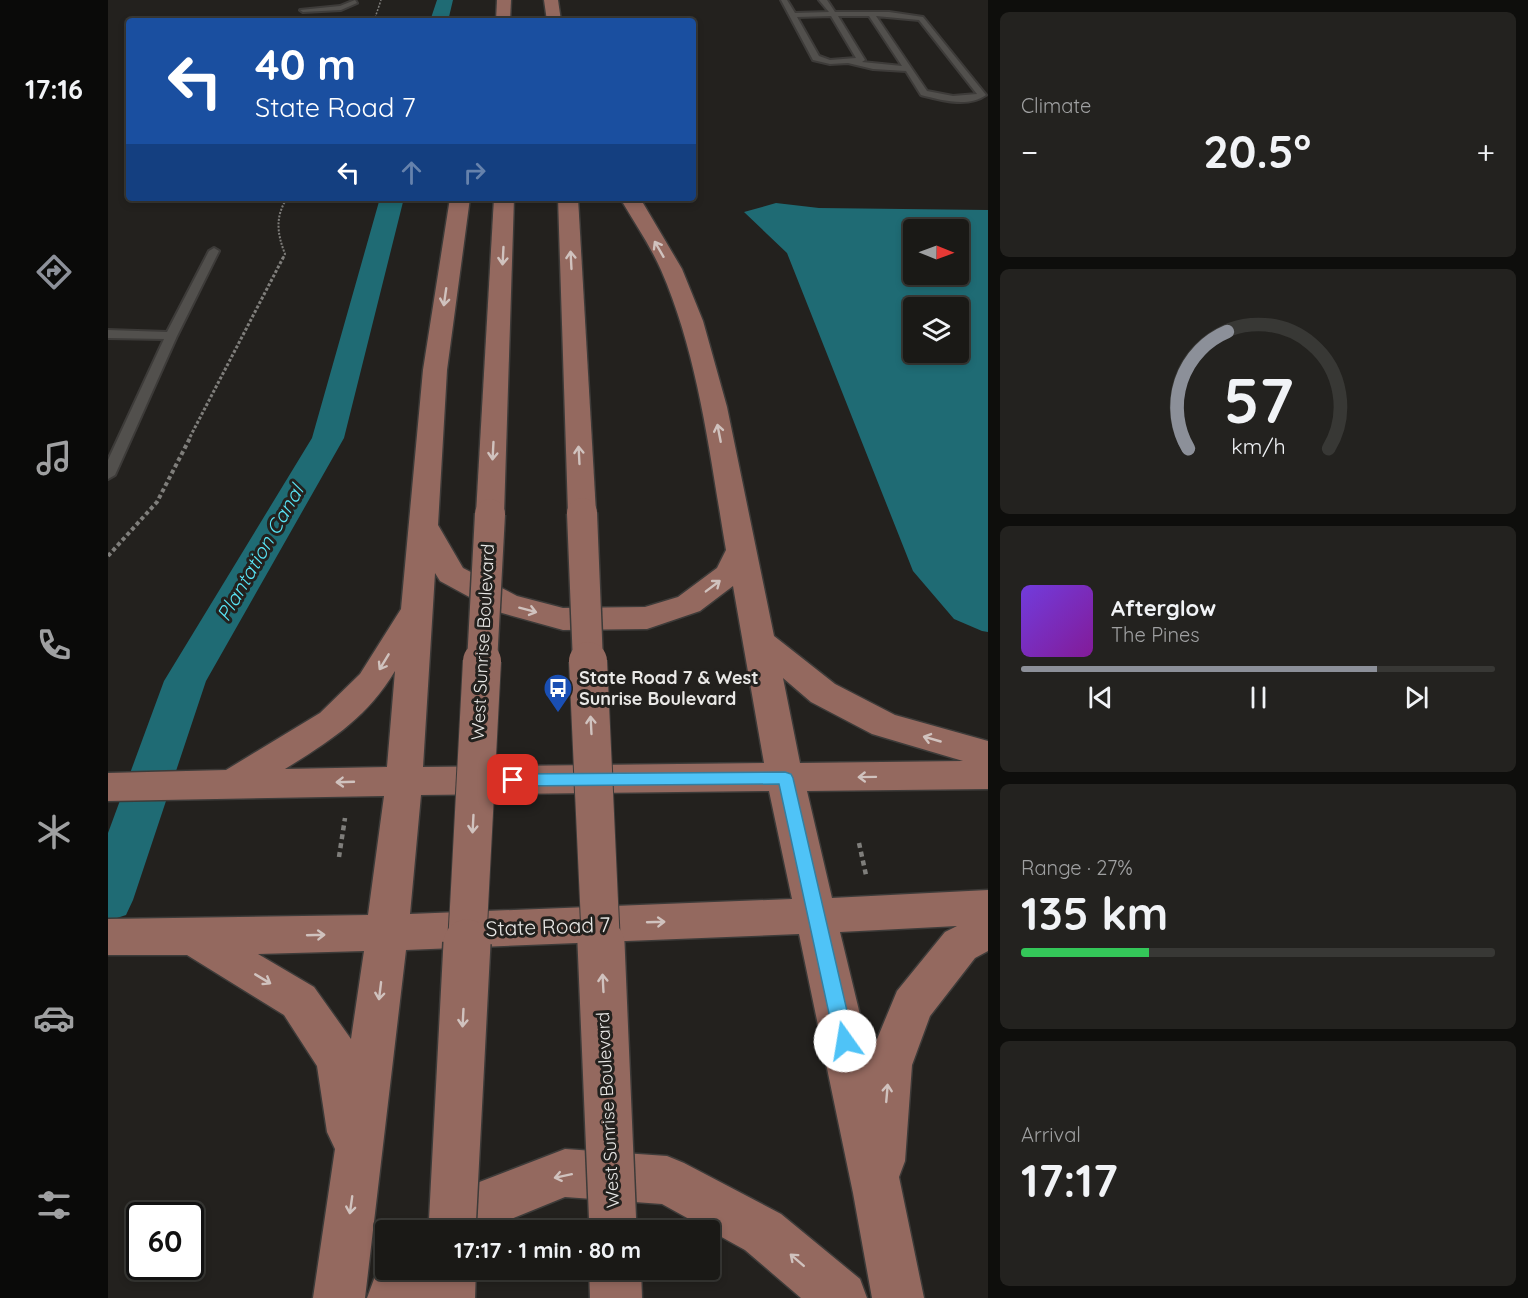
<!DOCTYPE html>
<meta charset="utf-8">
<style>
body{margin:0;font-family:Quicksand,sans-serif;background:#23221f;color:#f1f3f6;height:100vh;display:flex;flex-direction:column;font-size:22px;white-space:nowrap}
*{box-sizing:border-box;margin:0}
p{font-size:20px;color:#9fa0a1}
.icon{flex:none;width:33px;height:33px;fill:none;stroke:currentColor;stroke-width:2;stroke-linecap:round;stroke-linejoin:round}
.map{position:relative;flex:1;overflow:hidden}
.details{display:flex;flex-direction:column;gap:12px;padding:12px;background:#0e0e0c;width:540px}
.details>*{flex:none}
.hud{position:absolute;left:18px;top:18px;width:570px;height:183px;border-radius:6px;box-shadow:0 3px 9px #0003,0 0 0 2px #383835;background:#1a4fa0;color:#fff;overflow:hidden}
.needle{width:39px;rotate:91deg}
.tools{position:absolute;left:795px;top:219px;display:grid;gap:12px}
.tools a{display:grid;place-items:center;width:66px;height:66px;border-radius:6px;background:#1a1916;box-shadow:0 3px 9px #0003,0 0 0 2px #383835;font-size:30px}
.speed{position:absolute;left:18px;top:1202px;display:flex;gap:12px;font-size:30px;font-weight:700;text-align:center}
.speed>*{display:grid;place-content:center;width:78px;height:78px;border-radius:50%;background:#1a1916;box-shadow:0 3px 9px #0003,0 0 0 2px #383835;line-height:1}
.speed .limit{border:3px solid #111;border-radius:9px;background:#fff;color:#111}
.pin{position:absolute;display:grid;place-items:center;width:51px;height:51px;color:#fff;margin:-26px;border-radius:12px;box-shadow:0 3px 9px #0006}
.me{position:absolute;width:66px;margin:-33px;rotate:347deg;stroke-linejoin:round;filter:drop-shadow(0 0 4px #0008)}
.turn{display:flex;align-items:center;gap:21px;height:126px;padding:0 30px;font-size:27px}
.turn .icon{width:78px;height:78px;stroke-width:2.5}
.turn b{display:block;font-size:42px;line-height:51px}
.lanes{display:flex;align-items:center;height:57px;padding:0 30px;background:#0003;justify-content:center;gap:30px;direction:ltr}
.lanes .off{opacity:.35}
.big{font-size:45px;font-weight:700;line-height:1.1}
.details .tile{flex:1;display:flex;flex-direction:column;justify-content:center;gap:9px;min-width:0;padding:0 21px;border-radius:9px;background:#23221f}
.details .dial{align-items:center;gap:0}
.dial svg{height:156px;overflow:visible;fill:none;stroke:#383835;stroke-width:7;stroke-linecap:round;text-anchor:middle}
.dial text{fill:#f1f3f6;stroke:none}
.song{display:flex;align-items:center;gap:18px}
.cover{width:72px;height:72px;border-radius:9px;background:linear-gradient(135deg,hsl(260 70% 55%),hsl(290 70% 35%))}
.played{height:6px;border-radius:3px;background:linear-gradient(90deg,#8c9099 75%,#383835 75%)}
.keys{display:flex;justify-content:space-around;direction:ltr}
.heat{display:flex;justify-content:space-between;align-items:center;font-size:33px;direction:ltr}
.charge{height:9px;border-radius:4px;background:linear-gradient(90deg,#34c759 27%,#383835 0)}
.trip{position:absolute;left:267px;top:1220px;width:345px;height:60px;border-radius:6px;background:#1a1916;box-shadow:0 3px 9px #0003,0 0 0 2px #383835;font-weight:700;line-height:60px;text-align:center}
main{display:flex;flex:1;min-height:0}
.dock{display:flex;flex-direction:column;width:108px;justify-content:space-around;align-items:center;background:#0a0a09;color:#9fa0a1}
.dock .icon{width:42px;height:42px}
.dock .on{color:#8c9099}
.dock b{font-size:27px;color:#f1f3f6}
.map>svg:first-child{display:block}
</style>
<main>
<nav class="dock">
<b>17:16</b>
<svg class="icon on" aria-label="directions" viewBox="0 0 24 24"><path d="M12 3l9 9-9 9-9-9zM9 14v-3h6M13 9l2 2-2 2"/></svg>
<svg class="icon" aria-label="music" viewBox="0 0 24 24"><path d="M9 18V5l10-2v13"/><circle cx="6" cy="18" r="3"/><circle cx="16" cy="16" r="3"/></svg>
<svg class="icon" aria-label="phone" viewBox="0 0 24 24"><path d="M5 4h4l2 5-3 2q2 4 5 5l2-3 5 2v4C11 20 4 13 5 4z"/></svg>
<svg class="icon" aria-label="climate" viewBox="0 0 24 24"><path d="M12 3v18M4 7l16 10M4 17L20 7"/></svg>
<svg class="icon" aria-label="car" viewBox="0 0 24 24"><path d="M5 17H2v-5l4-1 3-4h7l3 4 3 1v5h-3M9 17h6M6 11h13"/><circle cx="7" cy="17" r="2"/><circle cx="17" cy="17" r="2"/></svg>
<svg class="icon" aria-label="filters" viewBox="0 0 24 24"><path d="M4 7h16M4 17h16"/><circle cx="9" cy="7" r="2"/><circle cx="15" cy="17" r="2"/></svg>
</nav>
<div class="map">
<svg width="880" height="1298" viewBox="0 0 880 1298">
<rect width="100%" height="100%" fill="#23211e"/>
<path fill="#1f6b74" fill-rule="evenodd" d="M 668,203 L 711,208 L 880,210 L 880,632 L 874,631 L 846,619 L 805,571 L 679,253 L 636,212 ZM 806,230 L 850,230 L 850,274 L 806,274 ZM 806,308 L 850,308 L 850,352 L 806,352 Z"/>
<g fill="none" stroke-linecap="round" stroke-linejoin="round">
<g fill="#1f6b74" fill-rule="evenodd">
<path d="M 329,0 L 345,0 L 340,21 L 322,21 Z"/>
<path d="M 272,198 L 296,198 L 236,438 L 98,681 L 25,900 L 18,915 L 0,921 L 0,833 L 56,681 L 204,438 Z"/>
</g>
<g stroke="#3d3b39" stroke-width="4">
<g id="service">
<path d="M 247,0 L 249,3 L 233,10 L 195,12 L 192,10 L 232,6 Z"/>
<path d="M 673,0 L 679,0 L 687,13 L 721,12 L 711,0 L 719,0 L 727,12 L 781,12 L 815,17 L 878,95 C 860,108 833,100 813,95 L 798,71 L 765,69 L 740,63 L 722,64 L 705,60 ZM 723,16 L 748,58 L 722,60 L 711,56 L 689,17 ZM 730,16 L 761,16 L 794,66 L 754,62 L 757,60 ZM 768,16 L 811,20 L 869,94 L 845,96 L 819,91 Z"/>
<path d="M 106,248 L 111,251 L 69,336 L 7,475 L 0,479 L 0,460 L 56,339 L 0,338 L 0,330 L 59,332 L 101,251 Z"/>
</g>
</g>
<g stroke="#3d3b39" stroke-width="3">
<g id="primary">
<path d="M 389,0 L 403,0 L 402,21 L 388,21 Z"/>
<path d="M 436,0 L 450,0 L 453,21 L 439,21 Z"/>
<path d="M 342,198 L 362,198 L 339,370 L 330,525 L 355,568 L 409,596 L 455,608 L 537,607 L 570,597 L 609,568 L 618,550 C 602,457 591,357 553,270 C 542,245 526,222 512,198 L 532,198 L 574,269 L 595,321 L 619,407 L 666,636 L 727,684 L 787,715 L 880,741 L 880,789 L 699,791 L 724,898 L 880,890 L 880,951 L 867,958 L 822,1016 L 804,1065 L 797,1161 L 791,1177 L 816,1298 L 764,1298 L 745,1193 L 691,934 L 298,950 L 257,1298 L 205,1298 L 227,1149 L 219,1132 L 209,1066 L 176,1015 L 79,955 L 0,955 L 0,919 L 260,915 L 276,796 L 0,801 L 0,773 L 118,770 L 212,713 L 252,674 L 293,609 L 315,370 ZM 327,573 L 332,581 L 387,611 L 455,630 L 539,629 L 592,611 L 625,586 L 656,763 L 315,767 ZM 287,671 L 279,767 L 177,769 C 222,741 259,718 287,671 ZM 675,678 L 703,702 L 764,734 L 855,761 L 692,763 ZM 661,791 L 684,899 L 302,914 L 313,795 ZM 849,926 L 837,932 L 789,991 L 762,1056 L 732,932 ZM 256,951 L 243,1039 L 206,987 L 150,954 Z"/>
<path d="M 386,198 L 406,198 L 396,514 L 392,520 L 382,523 L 372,520 L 368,514 Z"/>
<path d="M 450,198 L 470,198 L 488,513 L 484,519 L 474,522 L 464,519 L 460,513 Z"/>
<path d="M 457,1149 L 559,1156 L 576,1163 L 673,1214 L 752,1279 L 759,1298 L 693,1298 L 637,1250 L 554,1204 L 457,1197 L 396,1222 L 388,1230 L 326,1230 L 333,1212 L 361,1186 Z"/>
<path d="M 278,1263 L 278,1269 L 368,1269 L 367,1298 L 259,1298 L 266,1279 Z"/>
<path d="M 481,1269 L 533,1269 L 534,1298 L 482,1298 Z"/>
</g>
</g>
<path stroke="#7f7e7b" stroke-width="1.5" stroke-dasharray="2 1.5" stroke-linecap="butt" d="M 266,21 L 273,0"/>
<path stroke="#7f7e7b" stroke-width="2" stroke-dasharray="2 1.5" stroke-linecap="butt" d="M 175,258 L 177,254 C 169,233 167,217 179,198"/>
<path stroke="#7f7e7b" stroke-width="3" stroke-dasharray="3 2" stroke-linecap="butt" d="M 82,437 L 176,256"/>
<path stroke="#7f7e7b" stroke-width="4" stroke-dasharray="4 3" stroke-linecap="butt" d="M 0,556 L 49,502 L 83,436"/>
<g stroke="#7f7e7b" stroke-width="4.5" stroke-dasharray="5 4" stroke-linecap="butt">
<path d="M 751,843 L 758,875"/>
<path d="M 231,857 L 237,818"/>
</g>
<use href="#service" fill="#52504d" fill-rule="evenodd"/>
<use href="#primary" fill="#94695f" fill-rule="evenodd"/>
<g stroke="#3d3b39" stroke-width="33" stroke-linecap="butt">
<g id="primary-bridge-far2">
<path d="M 474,513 L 480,663"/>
<path d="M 374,663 L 382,514"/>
</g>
</g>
<g stroke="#3d3b39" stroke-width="40" stroke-linecap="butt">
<g id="primary-bridge-far1">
<path d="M 480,661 L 493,945"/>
<path d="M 359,945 L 374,661"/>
</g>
</g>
<g stroke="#3d3b39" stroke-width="50" stroke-linecap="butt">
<g id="primary-bridge">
<path d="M 493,943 L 505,1230"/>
<path d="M 344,1230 L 359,943"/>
</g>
</g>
<use href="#primary-bridge-far2" stroke="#94695f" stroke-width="30"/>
<use href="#primary-bridge-far1" stroke="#94695f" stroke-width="38"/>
<use href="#primary-bridge" stroke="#94695f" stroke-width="47"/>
</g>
<defs><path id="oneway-shaft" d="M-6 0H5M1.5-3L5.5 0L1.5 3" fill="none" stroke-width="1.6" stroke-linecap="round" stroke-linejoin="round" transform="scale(1.5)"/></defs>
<g stroke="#d0c2be">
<use href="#oneway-shaft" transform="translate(551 249) rotate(-120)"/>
<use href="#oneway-shaft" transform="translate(395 256) rotate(93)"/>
<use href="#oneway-shaft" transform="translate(463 260) rotate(-93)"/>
<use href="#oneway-shaft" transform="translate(337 297) rotate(98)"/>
<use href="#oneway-shaft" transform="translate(611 433) rotate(-101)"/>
<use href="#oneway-shaft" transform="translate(385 451) rotate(93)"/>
<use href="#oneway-shaft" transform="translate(471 455) rotate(-93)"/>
<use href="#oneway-shaft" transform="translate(605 586) rotate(-37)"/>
<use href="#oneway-shaft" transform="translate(420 610) rotate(15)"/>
<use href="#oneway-shaft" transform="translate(276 662) rotate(121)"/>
<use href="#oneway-shaft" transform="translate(483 725) rotate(-93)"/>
<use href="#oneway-shaft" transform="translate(824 739) rotate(-164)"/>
<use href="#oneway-shaft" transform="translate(759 777) rotate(179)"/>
<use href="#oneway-shaft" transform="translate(237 782) rotate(178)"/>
<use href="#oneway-shaft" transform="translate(365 824) rotate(93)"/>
<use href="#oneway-shaft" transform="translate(548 922) rotate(-2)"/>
<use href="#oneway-shaft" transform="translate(208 935) rotate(-2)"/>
<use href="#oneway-shaft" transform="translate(155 979) rotate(31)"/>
<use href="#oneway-shaft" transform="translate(495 983) rotate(-93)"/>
<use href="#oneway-shaft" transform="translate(272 991) rotate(97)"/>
<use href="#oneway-shaft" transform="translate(355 1018) rotate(93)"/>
<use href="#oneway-shaft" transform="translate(779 1093) rotate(-85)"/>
<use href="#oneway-shaft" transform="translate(455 1176) rotate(168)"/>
<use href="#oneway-shaft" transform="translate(243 1205) rotate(98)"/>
<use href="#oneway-shaft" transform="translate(689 1260) rotate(-139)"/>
</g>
<path fill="#4fc3f7" stroke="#337fa1" stroke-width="1.5" d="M 677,772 L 683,774 L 685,778 L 746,1041 L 743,1047 L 737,1050 L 730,1047 L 727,1041 L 671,784 L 405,786 L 400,784 L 398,780 L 400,776 L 405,774 Z"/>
<defs>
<g id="bus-pin" transform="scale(1.5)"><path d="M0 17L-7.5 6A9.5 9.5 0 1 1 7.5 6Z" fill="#1a4fb4" stroke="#23211e"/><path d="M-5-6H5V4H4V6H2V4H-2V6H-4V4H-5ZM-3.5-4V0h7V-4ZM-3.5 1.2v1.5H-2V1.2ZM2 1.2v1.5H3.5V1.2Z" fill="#fff"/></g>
</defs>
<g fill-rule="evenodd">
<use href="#bus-pin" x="450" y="688"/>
</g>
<g text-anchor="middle" stroke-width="6" stroke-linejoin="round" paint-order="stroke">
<g font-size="18" fill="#e9e8e6" stroke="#23211e">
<text transform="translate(375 642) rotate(-87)" y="6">West Sunrise Boulevard</text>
<text transform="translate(500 1110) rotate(-93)" y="6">West Sunrise Boulevard</text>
</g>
<g font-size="18" font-weight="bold" fill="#e9e8e6" stroke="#23211e" text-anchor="start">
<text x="471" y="684">State Road 7 &amp; West<tspan x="471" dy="21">Sunrise Boulevard</tspan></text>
</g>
<g font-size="20" font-style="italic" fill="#59e5f6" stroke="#23211e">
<text transform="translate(152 553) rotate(-60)" y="7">Plantation Canal</text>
</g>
<g font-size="21" fill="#e9e8e6" stroke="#23211e">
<text transform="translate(440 927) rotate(-2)" y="7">State Road 7</text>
</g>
</g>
</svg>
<div class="tools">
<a><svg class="needle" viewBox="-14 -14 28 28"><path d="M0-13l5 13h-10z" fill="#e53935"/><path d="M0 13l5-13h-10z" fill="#9fa0a1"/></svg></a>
<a><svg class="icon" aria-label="layers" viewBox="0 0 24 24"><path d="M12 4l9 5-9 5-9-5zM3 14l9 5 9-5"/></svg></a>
</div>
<div class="speed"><div class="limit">60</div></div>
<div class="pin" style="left:405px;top:780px;background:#d93025"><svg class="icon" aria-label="arrive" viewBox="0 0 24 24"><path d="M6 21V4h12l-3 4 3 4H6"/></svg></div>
<svg class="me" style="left:737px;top:1041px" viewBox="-20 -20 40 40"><circle r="19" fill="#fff"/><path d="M0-13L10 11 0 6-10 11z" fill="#4fc3f7"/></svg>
<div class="trip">17:17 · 1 min · 80 m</div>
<div class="hud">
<div class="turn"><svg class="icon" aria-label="left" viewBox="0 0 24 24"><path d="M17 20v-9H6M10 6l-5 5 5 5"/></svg><div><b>40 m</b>State Road 7</div></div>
<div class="lanes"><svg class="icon" aria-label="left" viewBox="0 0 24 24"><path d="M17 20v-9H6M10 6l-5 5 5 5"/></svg><svg class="icon off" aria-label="ahead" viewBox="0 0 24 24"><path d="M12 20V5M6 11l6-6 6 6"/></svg><svg class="icon off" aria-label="right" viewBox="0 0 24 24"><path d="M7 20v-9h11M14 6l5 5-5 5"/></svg></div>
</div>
</div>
<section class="details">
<div class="tile"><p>Climate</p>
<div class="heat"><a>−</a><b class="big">20.5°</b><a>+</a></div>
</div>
<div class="tile dial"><svg viewBox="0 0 100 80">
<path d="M14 69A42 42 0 1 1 86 69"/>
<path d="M14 69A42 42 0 0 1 34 9" stroke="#8c9099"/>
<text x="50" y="56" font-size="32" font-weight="700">57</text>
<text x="50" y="72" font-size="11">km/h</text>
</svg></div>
<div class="tile">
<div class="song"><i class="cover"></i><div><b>Afterglow</b><p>The Pines</p></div></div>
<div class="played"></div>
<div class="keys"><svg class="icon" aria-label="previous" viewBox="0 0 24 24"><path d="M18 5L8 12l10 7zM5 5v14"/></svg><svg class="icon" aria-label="pause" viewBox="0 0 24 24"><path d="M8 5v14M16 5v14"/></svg><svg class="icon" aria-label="next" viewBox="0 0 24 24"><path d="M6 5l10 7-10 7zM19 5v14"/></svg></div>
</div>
<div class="tile"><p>Range · 27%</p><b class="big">135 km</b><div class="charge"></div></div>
<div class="tile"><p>Arrival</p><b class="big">17:17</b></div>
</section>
</main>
